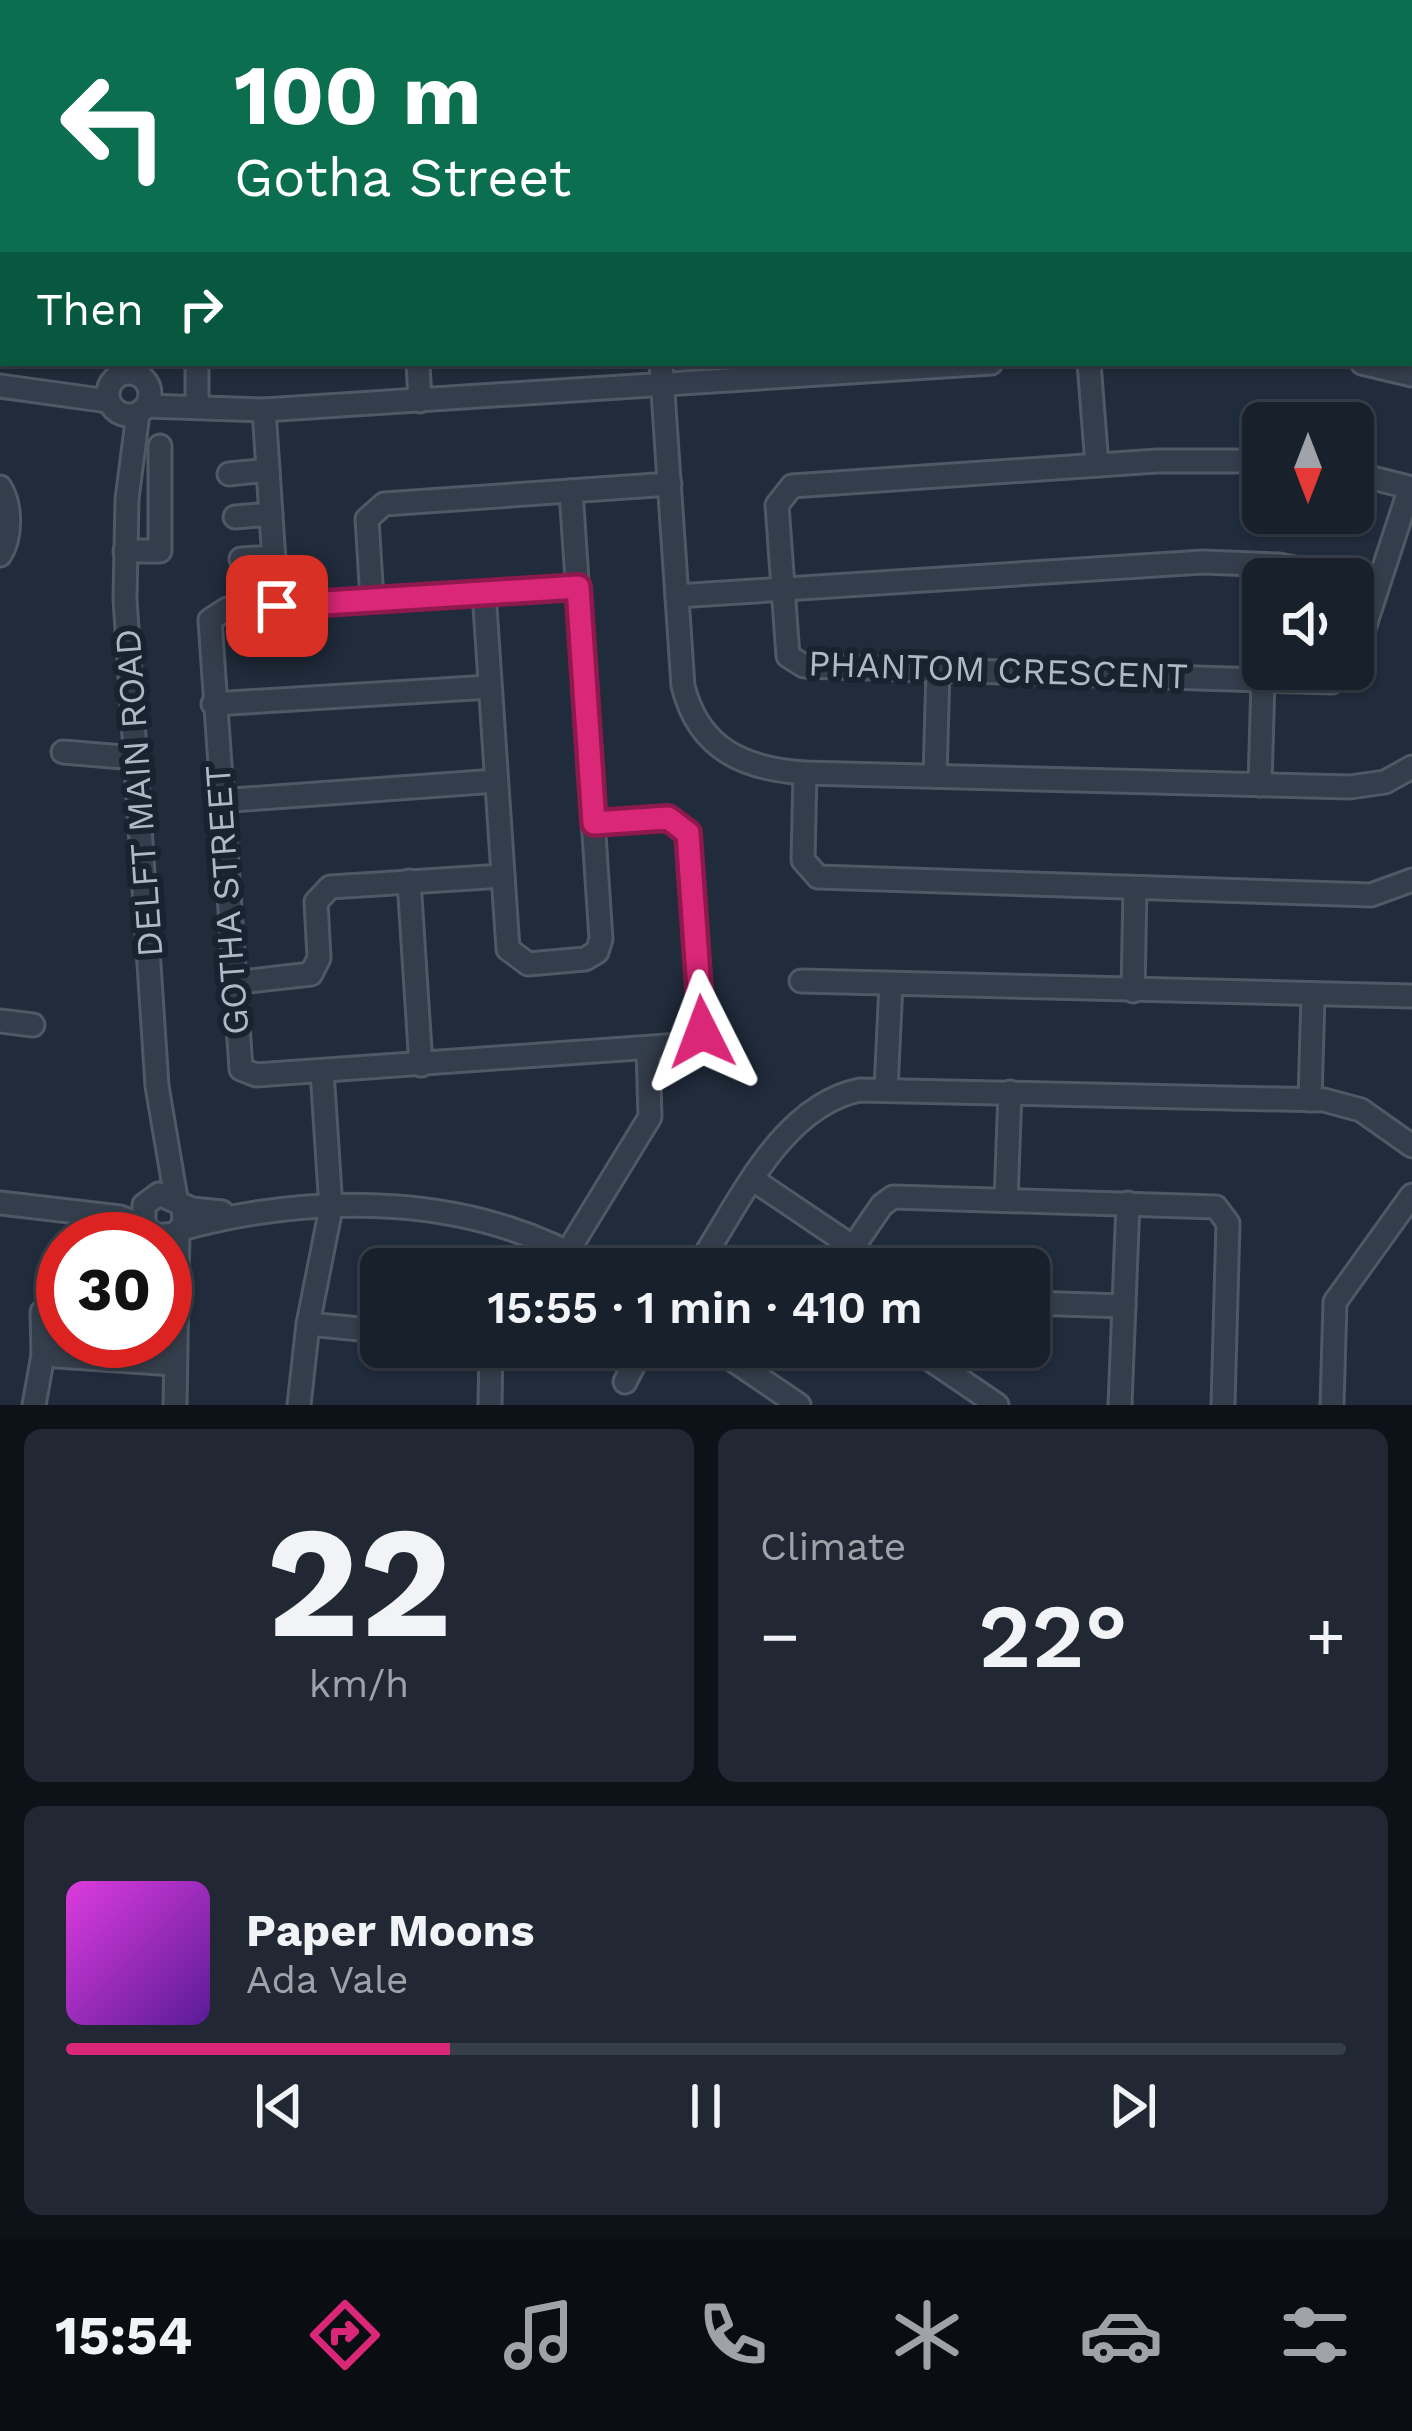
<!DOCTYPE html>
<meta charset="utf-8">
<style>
body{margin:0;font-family:"Work Sans",sans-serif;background:#212834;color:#f1f3f6;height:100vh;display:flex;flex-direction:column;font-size:45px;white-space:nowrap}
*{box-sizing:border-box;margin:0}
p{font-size:39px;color:#9fa3a9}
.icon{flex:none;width:66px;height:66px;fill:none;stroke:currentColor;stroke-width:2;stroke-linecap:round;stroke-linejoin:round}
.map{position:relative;height:1405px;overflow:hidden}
.panel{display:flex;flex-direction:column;gap:24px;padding:24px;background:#0d1218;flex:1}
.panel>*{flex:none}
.top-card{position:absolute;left:0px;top:0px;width:1413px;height:366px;box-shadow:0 3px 9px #0004,0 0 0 3px #363e48;background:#0b6e4f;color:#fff;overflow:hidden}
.needle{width:78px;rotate:180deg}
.tools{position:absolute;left:1242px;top:402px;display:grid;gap:24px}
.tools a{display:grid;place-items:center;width:132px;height:132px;border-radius:18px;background:#18202c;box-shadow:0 3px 9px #0004,0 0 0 3px #363e48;font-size:60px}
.speed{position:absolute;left:36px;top:1212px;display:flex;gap:24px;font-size:60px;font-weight:700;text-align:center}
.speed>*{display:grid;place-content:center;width:156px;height:156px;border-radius:50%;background:#18202c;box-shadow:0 3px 9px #0004,0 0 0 3px #363e48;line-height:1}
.speed .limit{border:18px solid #d22;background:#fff;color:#111}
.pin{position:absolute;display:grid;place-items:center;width:102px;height:102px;color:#fff;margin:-51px;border-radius:24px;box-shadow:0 6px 18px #0006}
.me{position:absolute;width:132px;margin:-66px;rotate:357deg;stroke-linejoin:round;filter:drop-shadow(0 0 9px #0008)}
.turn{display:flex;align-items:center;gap:42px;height:252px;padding:0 36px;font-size:54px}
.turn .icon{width:156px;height:156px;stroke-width:2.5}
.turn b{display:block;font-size:84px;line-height:102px}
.then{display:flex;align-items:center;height:114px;padding:0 36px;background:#0003;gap:24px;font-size:45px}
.big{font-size:90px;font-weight:600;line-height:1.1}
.panel .card{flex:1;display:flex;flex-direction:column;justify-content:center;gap:18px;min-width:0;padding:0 42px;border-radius:18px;background:#212834}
.panel .dial{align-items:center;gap:0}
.dial b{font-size:156px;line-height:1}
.song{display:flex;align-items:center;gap:36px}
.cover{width:144px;height:144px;border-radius:18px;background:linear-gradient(135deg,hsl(300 70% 55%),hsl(270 70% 35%))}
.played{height:12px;border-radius:6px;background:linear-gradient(90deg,#db2777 30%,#363e48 30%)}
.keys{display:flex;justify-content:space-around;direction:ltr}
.heat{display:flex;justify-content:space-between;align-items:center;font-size:66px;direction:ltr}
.panel .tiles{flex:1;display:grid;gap:24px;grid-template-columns:1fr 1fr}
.card:last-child{grid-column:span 2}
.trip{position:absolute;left:360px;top:1248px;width:690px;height:120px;border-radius:18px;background:#18202c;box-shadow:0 3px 9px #0004,0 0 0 3px #363e48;font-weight:600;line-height:120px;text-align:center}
.tabs{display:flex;height:192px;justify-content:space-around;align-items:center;background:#0a0d12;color:#9fa3a9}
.tabs .icon{width:84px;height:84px}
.tabs .on{color:#db2777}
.tabs b{font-size:54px;color:#f1f3f6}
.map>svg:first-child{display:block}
</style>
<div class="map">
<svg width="1412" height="1405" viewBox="0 0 1412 1405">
<rect width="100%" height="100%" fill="#202b3b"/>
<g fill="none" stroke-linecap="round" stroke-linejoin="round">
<g stroke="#4f5865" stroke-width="27">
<g id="minor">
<path d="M 638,0 L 638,3"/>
<path d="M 1177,0 L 1185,3"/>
<path d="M 19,3 L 22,0"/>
<path d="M 170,3 L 171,0"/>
<path d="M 540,3 L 542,0"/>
<path d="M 0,19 L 3,17"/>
<path d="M 1410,43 L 1412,43"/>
<path d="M 1410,110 L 1412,109"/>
<path d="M 1410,258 L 1412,258"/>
<path d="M 0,269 L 3,269"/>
<path d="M 418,363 L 420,401"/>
<path d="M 661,363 L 683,686 C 699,750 745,769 805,773 L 1350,787 L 1385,782 L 1412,767"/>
<path d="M 1089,363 L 1097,465"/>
<path d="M 1362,363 L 1412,375"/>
<circle cx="129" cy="394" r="21"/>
<path d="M 0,386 L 108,401"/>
<path d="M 197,400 L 197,363"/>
<path d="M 147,406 L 264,410 L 991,363"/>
<path d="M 264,410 L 277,606"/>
<path d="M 138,414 L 127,499 L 125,599 L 157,1086 L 176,1198"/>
<path d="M 1263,461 L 1157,461 L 792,486 L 777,505 L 788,656 L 804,666 L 1332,682 L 1351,669"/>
<path d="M 1353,473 L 1412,488"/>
<path d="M 229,474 L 268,470"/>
<path d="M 0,487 C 11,504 12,537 0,555"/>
<path d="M 235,517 L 271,514"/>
<path d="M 125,551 L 160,551 L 160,446"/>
<path d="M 241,559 L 274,557"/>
<path d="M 578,587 L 227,609 L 210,620 L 241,1069 L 256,1075 L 694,1044 L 702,1027 L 688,833 L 668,818 L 594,823"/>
<path d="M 484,592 L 508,949 L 528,964 L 585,959 L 597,952 L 601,939 L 571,491"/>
<path d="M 677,596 L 1203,562 L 1279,565 L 1351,579"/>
<path d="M 372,600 L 367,519 L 384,504 L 670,484"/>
<path d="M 1353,662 L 1410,488"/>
<path d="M 213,704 L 490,687"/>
<path d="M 63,752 L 135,758"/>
<path d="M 805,773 L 803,860 L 818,877 L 1371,895 L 1412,880"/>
<path d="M 935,776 L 938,671"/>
<path d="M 1260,785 L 1263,680"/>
<path d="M 219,801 L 496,781"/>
<path d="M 409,881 L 421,1065"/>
<path d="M 801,981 L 1412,996"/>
<path d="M 232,983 L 311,974 L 319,958 L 316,902 L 330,887 L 503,876"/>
<path d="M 1133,991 L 1135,888"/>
<path d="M 0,1021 L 33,1025"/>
<path d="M 886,1089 L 891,984"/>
<path d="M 1310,1100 L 1313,996"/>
<path d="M 755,1181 L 853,1247"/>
<path d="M 1006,1200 L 1010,1092"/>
<path d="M 0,1203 L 120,1217 L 144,1226"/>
<path d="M 183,1206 L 184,1224 L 175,1234 L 156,1236 L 144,1226 L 144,1205 L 159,1194 L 192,1209 L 222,1212"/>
<path d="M 181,1229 C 317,1192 475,1193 597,1269"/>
<path d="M 568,1251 L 650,1117 L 648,1050"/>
<path d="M 696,1269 C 738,1206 780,1106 860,1090 L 1324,1100 L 1361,1110 L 1412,1146"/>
<path d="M 838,1269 L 882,1205 L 893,1197 L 1216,1207 L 1228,1223 L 1223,1405"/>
<path d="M 1029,1303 L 1124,1306"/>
<path d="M 308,1324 L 381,1331"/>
<path d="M 714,1347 L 799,1405"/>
<path d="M 912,1347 L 997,1405"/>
<path d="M 43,1355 L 174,1364"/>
<path d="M 625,1382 L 643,1347"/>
<path d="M 34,1405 L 43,1355 L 42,1312"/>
<path d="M 175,1405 L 178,1232"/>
<path d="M 299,1405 L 308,1324 L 331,1208 L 322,1071"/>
<path d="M 490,1405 L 491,1347"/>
<path d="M 1120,1405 L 1128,1203"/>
<path d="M 1332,1405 L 1335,1302 L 1412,1195"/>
</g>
</g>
<use href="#minor" stroke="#343d4b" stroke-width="21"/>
</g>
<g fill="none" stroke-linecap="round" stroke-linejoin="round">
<g stroke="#8e194d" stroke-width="30">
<path id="route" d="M 277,606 L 578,587 L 594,823 L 668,818 L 688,833 L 702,1032"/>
</g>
<use href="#route" stroke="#db2777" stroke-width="21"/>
</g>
<g text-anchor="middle" stroke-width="12" stroke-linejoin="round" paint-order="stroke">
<g font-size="36" fill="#afb8c7" stroke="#19222f">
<text transform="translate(998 669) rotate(2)" y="13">PHANTOM CRESCENT</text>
<text transform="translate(138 793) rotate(-94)" y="13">DELFT MAIN ROAD</text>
<text transform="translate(226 900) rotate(-94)" y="13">GOTHA STREET</text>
</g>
</g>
</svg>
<div class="tools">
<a><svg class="needle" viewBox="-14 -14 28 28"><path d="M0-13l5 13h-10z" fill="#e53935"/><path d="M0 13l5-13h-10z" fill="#9fa3a9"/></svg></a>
<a><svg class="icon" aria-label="sound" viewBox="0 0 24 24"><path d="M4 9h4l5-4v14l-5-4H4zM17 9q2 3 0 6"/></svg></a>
</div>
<div class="speed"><div class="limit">30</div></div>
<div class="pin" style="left:277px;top:606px;background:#d93025"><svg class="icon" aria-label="arrive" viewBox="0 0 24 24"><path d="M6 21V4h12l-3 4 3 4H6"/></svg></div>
<svg class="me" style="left:702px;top:1032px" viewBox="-20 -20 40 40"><path d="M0-17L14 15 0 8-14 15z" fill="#db2777" stroke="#fff" stroke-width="4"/></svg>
<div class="trip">15:55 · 1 min · 410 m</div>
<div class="top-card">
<div class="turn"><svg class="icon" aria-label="left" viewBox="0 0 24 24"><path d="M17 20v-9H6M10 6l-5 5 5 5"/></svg><div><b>100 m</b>Gotha Street</div></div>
<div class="then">Then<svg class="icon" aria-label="right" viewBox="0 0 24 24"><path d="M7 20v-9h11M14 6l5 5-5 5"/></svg></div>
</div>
</div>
<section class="panel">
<div class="tiles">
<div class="card dial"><b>22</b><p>km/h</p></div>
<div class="card"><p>Climate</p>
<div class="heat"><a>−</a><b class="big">22°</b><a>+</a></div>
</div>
<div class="card">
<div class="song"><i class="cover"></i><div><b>Paper Moons</b><p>Ada Vale</p></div></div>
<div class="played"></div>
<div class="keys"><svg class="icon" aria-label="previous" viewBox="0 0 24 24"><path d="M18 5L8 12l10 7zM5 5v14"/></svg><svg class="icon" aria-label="pause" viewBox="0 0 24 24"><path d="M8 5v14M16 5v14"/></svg><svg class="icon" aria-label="next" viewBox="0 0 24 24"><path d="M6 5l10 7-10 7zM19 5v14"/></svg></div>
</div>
</div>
</section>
<nav class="tabs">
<b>15:54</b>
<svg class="icon on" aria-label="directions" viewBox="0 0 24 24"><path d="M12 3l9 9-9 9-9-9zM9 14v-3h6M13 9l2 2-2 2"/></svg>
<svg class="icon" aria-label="music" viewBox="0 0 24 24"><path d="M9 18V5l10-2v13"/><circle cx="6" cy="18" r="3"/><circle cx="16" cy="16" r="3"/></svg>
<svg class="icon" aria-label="phone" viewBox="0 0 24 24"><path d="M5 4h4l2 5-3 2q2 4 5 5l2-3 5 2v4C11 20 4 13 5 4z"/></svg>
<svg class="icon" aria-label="climate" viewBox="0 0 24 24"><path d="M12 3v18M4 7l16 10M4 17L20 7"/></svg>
<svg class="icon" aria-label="car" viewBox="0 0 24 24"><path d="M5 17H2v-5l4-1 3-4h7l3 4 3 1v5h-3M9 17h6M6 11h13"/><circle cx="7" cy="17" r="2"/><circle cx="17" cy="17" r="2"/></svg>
<svg class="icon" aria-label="filters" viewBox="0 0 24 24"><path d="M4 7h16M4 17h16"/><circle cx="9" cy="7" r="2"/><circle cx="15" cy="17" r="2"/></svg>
</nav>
